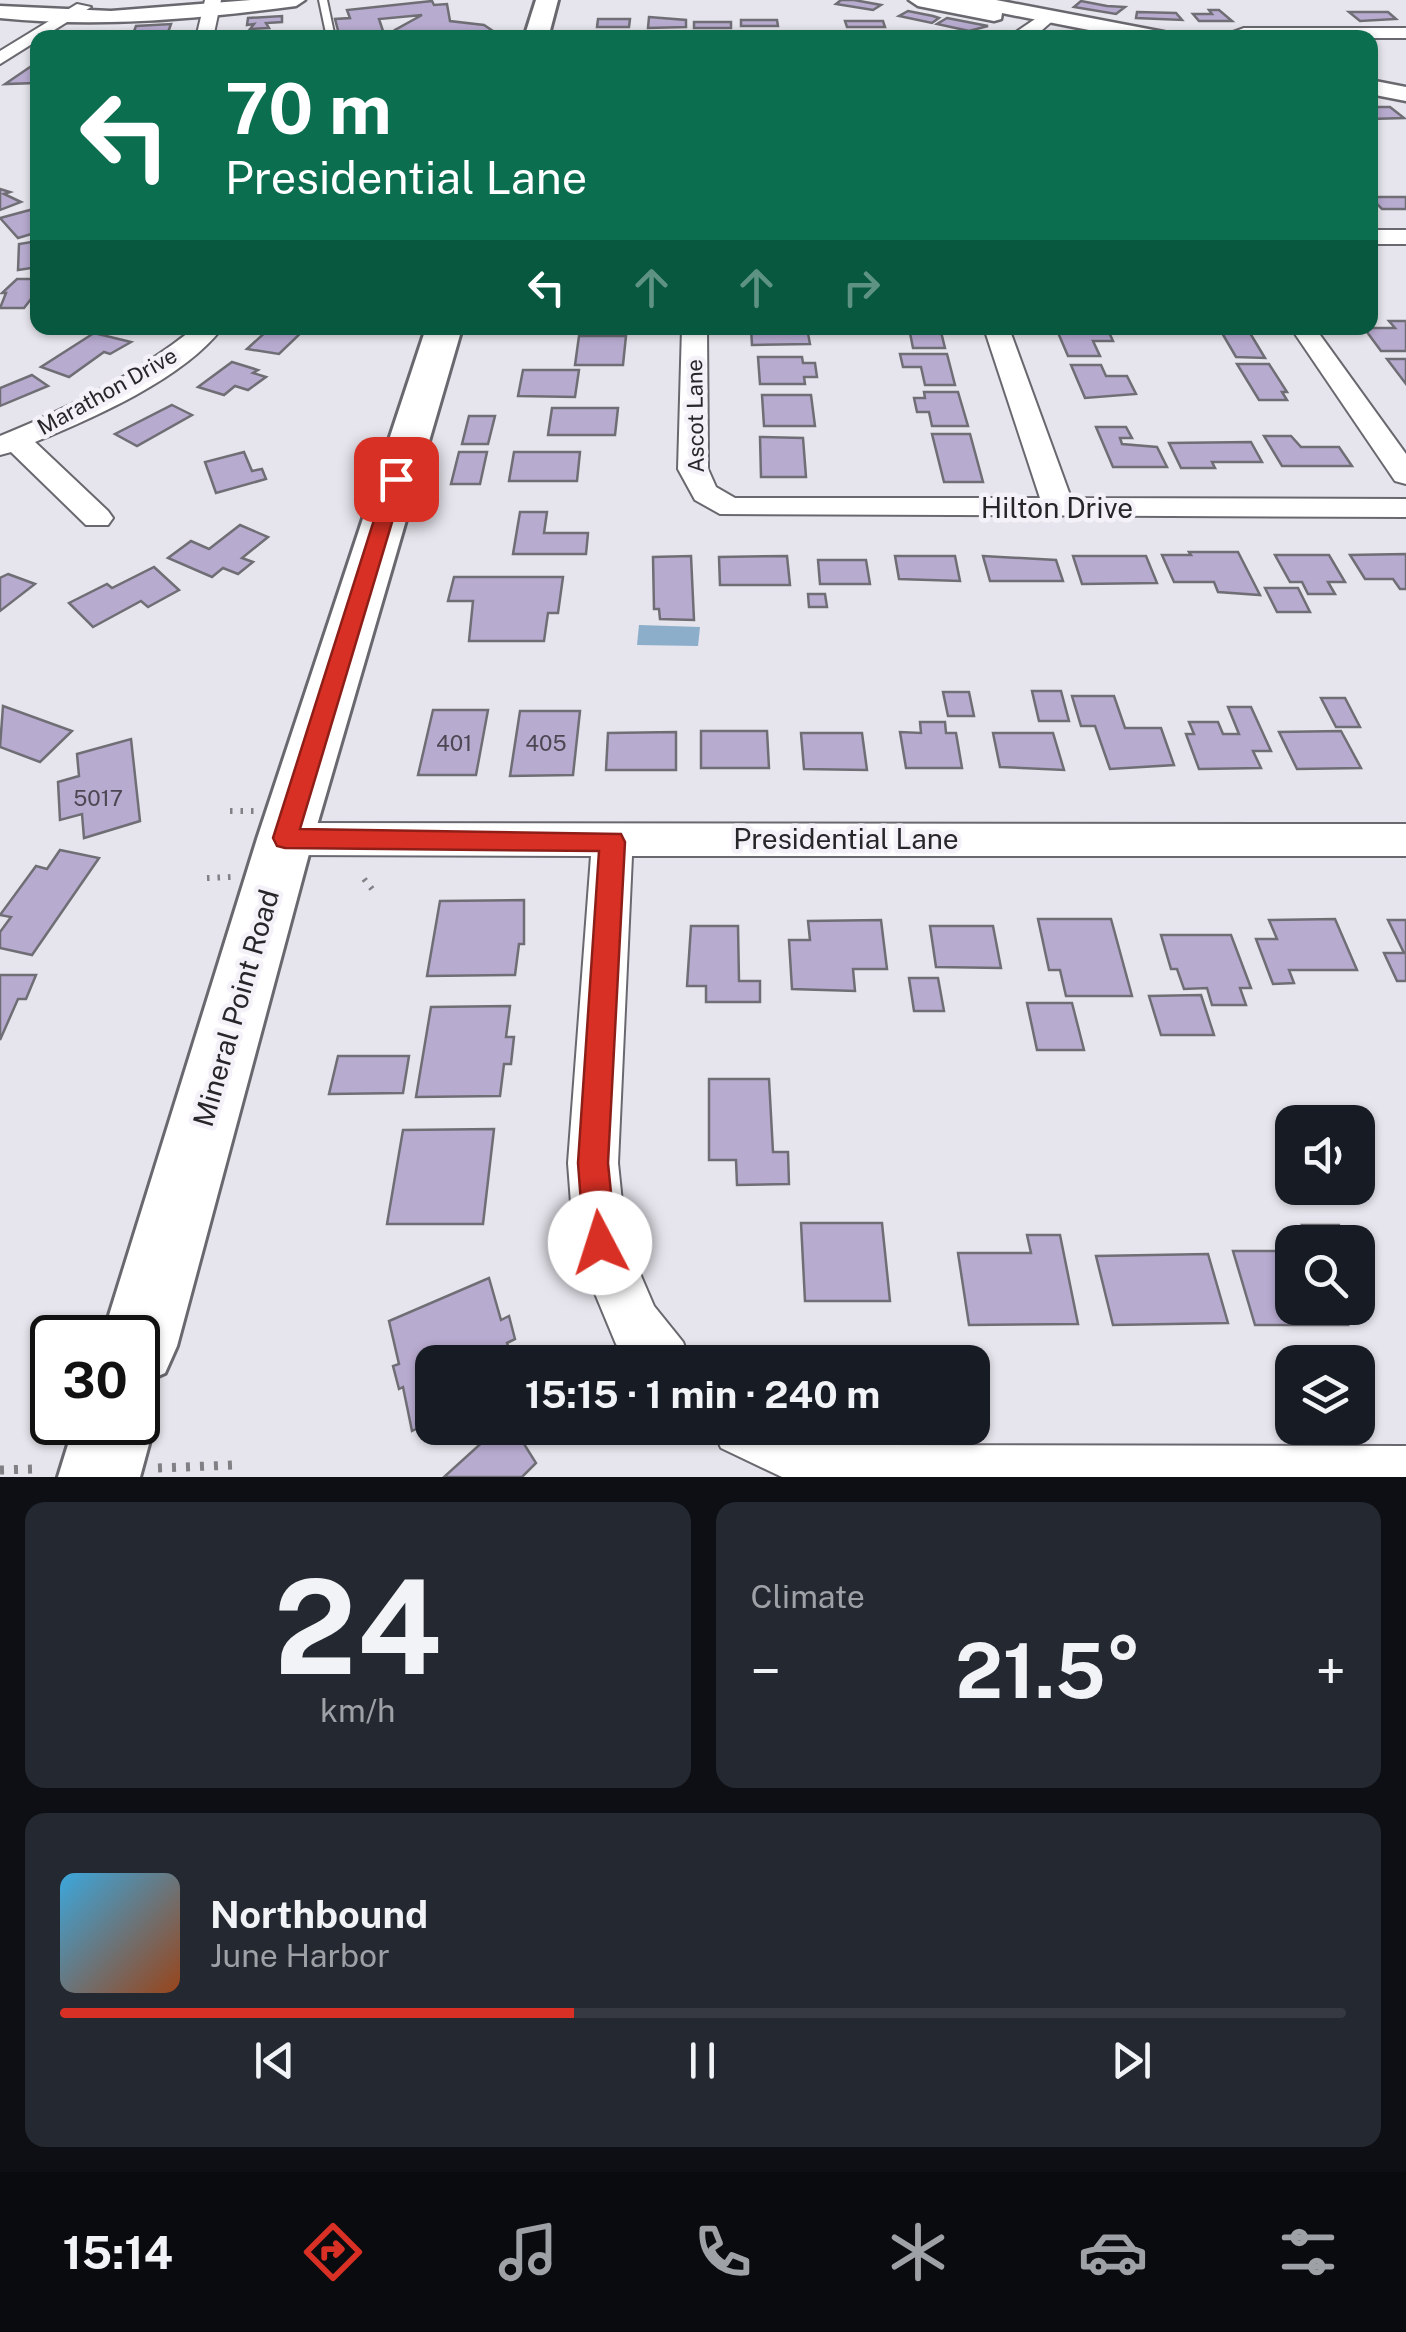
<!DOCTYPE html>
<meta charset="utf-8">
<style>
body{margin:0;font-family:"Public Sans",sans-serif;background:#242831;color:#f1f3f6;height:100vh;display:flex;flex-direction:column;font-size:38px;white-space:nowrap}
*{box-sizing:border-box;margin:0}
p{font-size:32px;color:#9ea1a6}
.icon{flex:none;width:55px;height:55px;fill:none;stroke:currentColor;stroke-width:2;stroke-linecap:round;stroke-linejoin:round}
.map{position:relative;height:1477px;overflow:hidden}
.panel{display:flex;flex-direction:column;gap:25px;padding:25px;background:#0d0f14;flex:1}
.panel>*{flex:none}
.top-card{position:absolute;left:30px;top:30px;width:1348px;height:305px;border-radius:20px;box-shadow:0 2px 8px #0004;background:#0b6e4f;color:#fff;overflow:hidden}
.tools{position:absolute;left:1275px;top:1105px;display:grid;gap:20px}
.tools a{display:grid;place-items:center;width:100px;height:100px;border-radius:20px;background:#171b24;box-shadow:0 2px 8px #0004;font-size:50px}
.speed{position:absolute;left:30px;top:1315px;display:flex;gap:20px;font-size:50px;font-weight:700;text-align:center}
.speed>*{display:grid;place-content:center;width:130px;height:130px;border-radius:50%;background:#171b24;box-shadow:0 2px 8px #0004;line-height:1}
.speed .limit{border:5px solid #111;border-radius:15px;background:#fff;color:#111}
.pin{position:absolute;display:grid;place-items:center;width:85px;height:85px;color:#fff;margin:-42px;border-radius:20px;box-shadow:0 5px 15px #0006}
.me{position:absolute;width:110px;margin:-55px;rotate:355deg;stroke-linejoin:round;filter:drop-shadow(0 0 8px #0008)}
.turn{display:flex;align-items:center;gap:35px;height:210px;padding:0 30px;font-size:45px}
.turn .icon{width:130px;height:130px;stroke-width:2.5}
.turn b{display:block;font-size:70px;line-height:85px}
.lanes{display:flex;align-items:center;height:95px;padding:0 30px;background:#0003;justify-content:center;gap:50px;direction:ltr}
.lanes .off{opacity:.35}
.big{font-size:75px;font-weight:700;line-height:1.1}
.panel .tile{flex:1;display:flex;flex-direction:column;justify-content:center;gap:15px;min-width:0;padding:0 35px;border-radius:20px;background:#242831}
.panel .dial{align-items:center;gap:0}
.dial b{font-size:130px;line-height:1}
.song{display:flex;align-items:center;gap:30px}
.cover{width:120px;height:120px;border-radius:15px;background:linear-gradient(135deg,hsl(200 70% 55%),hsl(20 70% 35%))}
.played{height:10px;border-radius:5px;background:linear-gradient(90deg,#d93025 40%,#363941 40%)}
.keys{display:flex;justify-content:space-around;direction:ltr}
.heat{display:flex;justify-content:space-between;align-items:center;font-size:55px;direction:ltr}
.panel .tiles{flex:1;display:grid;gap:25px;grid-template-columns:1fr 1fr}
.tile:last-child{grid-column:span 2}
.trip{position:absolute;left:415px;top:1345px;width:575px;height:100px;border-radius:20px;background:#171b24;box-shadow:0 2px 8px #0004;font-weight:700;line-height:100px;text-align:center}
.dock{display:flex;height:160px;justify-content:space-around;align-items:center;background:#090b0e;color:#9ea1a6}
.dock .icon{width:70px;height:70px}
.dock .on{color:#d93025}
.dock b{font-size:45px;color:#f1f3f6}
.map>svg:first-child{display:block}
</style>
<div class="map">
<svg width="1406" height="1477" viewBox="0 0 1406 1477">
<rect width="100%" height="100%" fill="#e6e4ec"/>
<path fill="#8caeca" d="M 639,625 L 700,627 L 698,646 L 637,645 Z"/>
<g fill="#b8abd0" stroke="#706e75" stroke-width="2.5">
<path d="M 841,0 L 854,0 L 881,5 L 873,10 L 836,4 Z"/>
<path d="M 432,1 L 434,5 L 447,4 L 450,21 L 484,25 L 493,31 L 467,38 L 401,38 L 395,30 L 422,15 L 379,19 L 384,34 L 340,38 L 335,19 L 350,18 L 347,10 Z"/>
<path d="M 1081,1 L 1107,6 L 1125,7 L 1116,14 L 1074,7 Z"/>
<path d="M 1209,10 L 1219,10 L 1232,21 L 1199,21 L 1193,14 L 1212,14 Z"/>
<path d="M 908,11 L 933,16 L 939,18 L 932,23 L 899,16 Z"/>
<path d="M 1137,12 L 1176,13 L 1182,20 L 1136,18 Z"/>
<path d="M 1349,12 L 1388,12 L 1396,19 L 1360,21 Z"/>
<path d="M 282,16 L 282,22 L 266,23 L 269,28 L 250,29 L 254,24 L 247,25 L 248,18 Z"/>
<path d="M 649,17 L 686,20 L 686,27 L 648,28 Z"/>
<path d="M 947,18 L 988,26 L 969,31 L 937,24 Z"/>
<path d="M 598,19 L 630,19 L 629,27 L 597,27 Z"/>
<path d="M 741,20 L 777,20 L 778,26 L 741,26 Z"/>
<path d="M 845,21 L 883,21 L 885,27 L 847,27 Z"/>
<rect x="694" y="22" width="37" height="6"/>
<path d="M 171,24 L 166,38 L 139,38 L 141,33 L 133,34 L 136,26 Z"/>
<path d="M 30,67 L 38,68 L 36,83 L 5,84 Z"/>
<path d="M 1370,107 L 1390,107 L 1404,118 L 1370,119 Z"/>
<path d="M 0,189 L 10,192 L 4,194 L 21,202 L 0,210 Z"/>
<path d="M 1370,197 L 1406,197 L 1406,209 L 1382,209 Z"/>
<path d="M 30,210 L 38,217 L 38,232 L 18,238 L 0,218 Z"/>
<path d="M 38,241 L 38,267 L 18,270 L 19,244 Z"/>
<path d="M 17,279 L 38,279 L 38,290 L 24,308 L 0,308 L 6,293 L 2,293 Z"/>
<path d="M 1389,321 L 1406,321 L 1406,351 L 1381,351 L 1364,328 L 1395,328 Z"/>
<path d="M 270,328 L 289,328 L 304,330 L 279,354 L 247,349 Z"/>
<path d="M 751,328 L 807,328 L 810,344 L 752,345 Z"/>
<path d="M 909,328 L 940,328 L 945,348 L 913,348 Z"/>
<path d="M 1056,328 L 1107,328 L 1113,341 L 1093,341 L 1100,356 L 1068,356 Z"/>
<path d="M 94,333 L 131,342 L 110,354 L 104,352 L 69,377 L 41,367 Z"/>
<path d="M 1222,333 L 1250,333 L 1265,358 L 1236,357 Z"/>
<path d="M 579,336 L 626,336 L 623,365 L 575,365 Z"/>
<path d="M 900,354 L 947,354 L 955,385 L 925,385 L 921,367 L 903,367 Z"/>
<path d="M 758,357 L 802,357 L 803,363 L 815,363 L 817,377 L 804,377 L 805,384 L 760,384 Z"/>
<path d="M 1387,359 L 1406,359 L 1406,384 Z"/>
<path d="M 232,362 L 258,370 L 253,373 L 266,377 L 248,390 L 235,386 L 224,395 L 198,387 Z"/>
<path d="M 1237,364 L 1269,364 L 1287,392 L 1282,392 L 1287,400 L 1259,400 Z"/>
<path d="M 1071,365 L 1101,365 L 1106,376 L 1127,376 L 1136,394 L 1085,398 Z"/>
<path d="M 523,370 L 579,370 L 575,397 L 518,396 Z"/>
<path d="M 32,375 L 48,386 L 0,406 L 0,388 Z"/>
<path d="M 924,392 L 958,392 L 968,426 L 932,426 L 929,412 L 917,412 L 914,398 L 925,398 Z"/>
<path d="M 762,395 L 811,395 L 815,426 L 764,426 Z"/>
<path d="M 172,405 L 192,415 L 137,446 L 115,434 Z"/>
<path d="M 552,408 L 618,408 L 615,435 L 548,435 Z"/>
<path d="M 469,416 L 495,416 L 488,444 L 462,444 Z"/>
<path d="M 1096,427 L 1126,427 L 1132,438 L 1120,438 L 1122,444 L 1157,447 L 1167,467 L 1113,467 Z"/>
<path d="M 932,434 L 970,434 L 983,482 L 944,482 Z"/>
<path d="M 1264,436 L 1291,436 L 1301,447 L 1339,447 L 1352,466 L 1282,466 Z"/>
<path d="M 760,437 L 803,438 L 806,477 L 761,477 Z"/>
<path d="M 1251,442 L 1262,462 L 1212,462 L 1215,468 L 1181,468 L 1169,443 Z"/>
<path d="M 244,452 L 252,471 L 262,469 L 266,479 L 216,493 L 205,462 Z"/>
<path d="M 459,452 L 487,452 L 480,484 L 451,484 Z"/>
<path d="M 514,452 L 580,452 L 577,481 L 509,481 Z"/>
<path d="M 520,512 L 547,512 L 544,533 L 588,533 L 586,554 L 513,554 Z"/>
<path d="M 240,525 L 268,537 L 242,558 L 253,562 L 238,574 L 223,568 L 212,577 L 168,558 L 191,541 L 209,549 Z"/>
<path d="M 1189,552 L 1238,552 L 1260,595 L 1218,592 L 1214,582 L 1174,582 L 1162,555 L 1191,555 Z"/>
<path d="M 1406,554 L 1406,589 L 1400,589 L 1393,579 L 1365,579 L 1350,555 Z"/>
<path d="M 1275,555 L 1329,555 L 1345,582 L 1328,582 L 1335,594 L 1308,594 L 1302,582 L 1290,582 Z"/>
<path d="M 691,556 L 694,620 L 660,619 L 659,609 L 654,609 L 653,557 Z"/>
<path d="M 787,556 L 790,585 L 720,585 L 719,557 Z"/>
<path d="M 895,556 L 955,556 L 960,581 L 899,579 Z"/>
<path d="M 983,556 L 1056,560 L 1063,581 L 990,581 Z"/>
<path d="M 1073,556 L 1146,556 L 1157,583 L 1082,584 Z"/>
<path d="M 818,560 L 866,560 L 870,584 L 820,584 Z"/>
<path d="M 154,567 L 179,590 L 148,607 L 141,601 L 93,627 L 69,603 L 107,584 L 112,588 Z"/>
<path d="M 8,574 L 35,584 L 0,611 L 0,578 Z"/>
<path d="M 454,577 L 563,577 L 558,613 L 548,613 L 544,641 L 469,641 L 473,601 L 448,601 Z"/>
<path d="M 1265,588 L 1298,588 L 1310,612 L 1277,612 Z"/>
<path d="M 808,594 L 825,594 L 827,607 L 809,607 Z"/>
<path d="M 1032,691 L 1061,691 L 1069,721 L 1039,721 Z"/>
<path d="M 943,692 L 969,692 L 974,716 L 948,716 Z"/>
<path d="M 1072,696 L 1114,696 L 1125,728 L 1161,728 L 1174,765 L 1110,769 L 1095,726 L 1081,726 Z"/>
<path d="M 1321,698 L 1345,698 L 1360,727 L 1336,727 Z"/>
<path d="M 3,706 L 72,731 L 40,762 L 0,747 Z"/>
<path d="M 1228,707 L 1251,707 L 1271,751 L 1253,751 L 1261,768 L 1199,769 L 1186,734 L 1194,734 L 1189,722 L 1218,722 L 1223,734 L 1239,734 Z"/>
<path d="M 433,710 L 488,710 L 476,775 L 418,775 Z"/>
<path d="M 520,711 L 580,711 L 573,775 L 510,776 Z"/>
<path d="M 920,722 L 945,722 L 946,733 L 956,733 L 962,768 L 906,768 L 900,732 L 921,733 Z"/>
<path d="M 701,731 L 767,731 L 769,768 L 701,768 Z"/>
<path d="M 1341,731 L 1361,768 L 1297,769 L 1279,732 Z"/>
<path d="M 676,732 L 676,770 L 606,770 L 608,733 Z"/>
<path d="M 801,733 L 862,733 L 867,770 L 804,769 Z"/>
<path d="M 993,733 L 1053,733 L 1064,770 L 1000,767 Z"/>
<path d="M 131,739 L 140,821 L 84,838 L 82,814 L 60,820 L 58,782 L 79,776 L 77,754 Z"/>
<path d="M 60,850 L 99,858 L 32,955 L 0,948 L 0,932 L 11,917 L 0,915 L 36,866 L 47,869 Z"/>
<path d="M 524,900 L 524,944 L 519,944 L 515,975 L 427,976 L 440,901 Z"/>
<path d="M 1038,919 L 1111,919 L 1132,996 L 1066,996 L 1060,970 L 1049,970 Z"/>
<path d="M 1335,919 L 1357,970 L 1289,970 L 1294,983 L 1273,984 L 1256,939 L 1277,939 L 1269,920 Z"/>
<path d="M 881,920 L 887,969 L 853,969 L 855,991 L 792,989 L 789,940 L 810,940 L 808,921 Z"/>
<path d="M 1388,920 L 1406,920 L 1406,981 L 1397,981 L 1384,953 L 1404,953 Z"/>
<path d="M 691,926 L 738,926 L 739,981 L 760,981 L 760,1002 L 706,1002 L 706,986 L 687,986 Z"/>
<path d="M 930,926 L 993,926 L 1001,968 L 936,967 Z"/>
<path d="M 1161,935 L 1231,935 L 1251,988 L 1240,988 L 1246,1005 L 1212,1005 L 1207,988 L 1184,989 L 1177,969 L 1171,969 Z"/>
<path d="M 0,975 L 36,975 L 26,999 L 18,999 L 0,1040 Z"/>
<path d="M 909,978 L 938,978 L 944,1011 L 914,1011 Z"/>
<path d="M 1201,995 L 1214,1035 L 1161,1035 L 1149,996 Z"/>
<path d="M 1027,1003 L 1072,1003 L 1084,1050 L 1037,1050 Z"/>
<path d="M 510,1006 L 506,1037 L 514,1037 L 511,1064 L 504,1064 L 500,1096 L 416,1097 L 431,1007 Z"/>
<path d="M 338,1056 L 409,1056 L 403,1093 L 329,1094 Z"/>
<path d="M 709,1079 L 769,1079 L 773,1152 L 788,1152 L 789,1184 L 737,1185 L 736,1160 L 709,1160 Z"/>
<path d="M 494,1129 L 483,1224 L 387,1224 L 403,1130 Z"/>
<path d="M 801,1223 L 882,1223 L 890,1301 L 805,1301 Z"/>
<path d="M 1302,1225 L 1339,1225 L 1345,1242 L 1308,1242 Z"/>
<path d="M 1027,1235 L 1060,1235 L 1078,1324 L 969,1325 L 958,1253 L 1031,1253 Z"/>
<path d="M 1233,1251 L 1292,1251 L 1292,1308 L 1342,1308 L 1348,1325 L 1255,1325 Z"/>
<path d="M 1208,1254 L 1228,1323 L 1113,1325 L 1096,1256 Z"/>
<path d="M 489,1278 L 501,1320 L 509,1316 L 515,1339 L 507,1343 L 513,1362 L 432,1362 L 432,1421 L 412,1431 L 403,1387 L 399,1389 L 393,1366 L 399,1364 L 389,1321 Z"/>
<path d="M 498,1428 L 514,1428 L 536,1463 L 522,1477 L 444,1477 Z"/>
</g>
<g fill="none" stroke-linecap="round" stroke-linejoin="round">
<g stroke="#6a686f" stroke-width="4">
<path id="service" d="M 319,0 L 327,0 L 335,38 L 327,38 Z"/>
</g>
<g stroke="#6a686f" stroke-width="4">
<g id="minor">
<path d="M 205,0 L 221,0 L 213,38 L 196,38 Z"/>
<path d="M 77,4 L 91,7 L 0,64 L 0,51 Z"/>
<path d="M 1044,13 L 1058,16 L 1033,38 L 1007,38 Z"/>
<path d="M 1244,28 L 1406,28 L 1406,38 L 1217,38 Z"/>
<rect x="1370" y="230" width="36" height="14"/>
<path d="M 194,328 L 222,328 C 183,379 93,418 35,442 L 108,511 L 113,518 L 108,525 L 86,525 L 11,452 L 0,455 L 0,436 C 69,408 136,375 194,328 Z"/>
<path d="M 682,328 L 707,328 L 708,469 L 716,487 L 735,498 L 1040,498 L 984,328 L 1009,328 L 1071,498 L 1406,499 L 1406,517 L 720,514 L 695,500 L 678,469 Z"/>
<path d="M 1291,328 L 1315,328 L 1406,454 L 1406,484 L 1395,481 Z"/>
<path d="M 285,823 L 1406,824 L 1406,856 L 632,856 L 618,1163 L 626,1241 L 654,1306 L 683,1342 L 691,1362 L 629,1362 L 616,1344 L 574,1243 L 568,1163 L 591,856 L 285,855 L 271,851 L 265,839 L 271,827 Z"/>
<path d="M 712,1428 L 805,1428 L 820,1434 L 879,1445 L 1406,1446 L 1406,1477 L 782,1477 L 721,1448 Z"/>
</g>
</g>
<g stroke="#6a686f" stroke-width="5">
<g id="tertiary">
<path d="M 251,0 L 305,0 L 296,6 C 197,19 100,28 0,18 L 0,6 L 111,11 Z"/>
<path d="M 909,0 L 996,0 L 1164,32 L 1174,38 L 1130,38 L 1002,13 L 1001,19 L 994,21 L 918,6 Z"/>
<path d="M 1370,80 L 1406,87 L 1406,101 L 1370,94 Z"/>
</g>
</g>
<g stroke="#6a686f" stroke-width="6">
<g id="secondary">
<path d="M 536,0 L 558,0 L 548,38 L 524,38 Z"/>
<path d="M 426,328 L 462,328 L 313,839 L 177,1346 L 165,1373 L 138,1385 L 138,1338 L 102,1338 L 257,839 Z"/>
<path d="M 138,1391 L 144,1393 L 155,1422 L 140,1477 L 58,1477 L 75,1422 L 138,1422 Z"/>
</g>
</g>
<g stroke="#818085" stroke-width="6" stroke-dasharray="2.5 8" stroke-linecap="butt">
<path d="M 230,811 L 254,811"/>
<path d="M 207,878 L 231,877"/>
<path d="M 364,879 L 372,889"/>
</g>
<g stroke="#818085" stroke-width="9" stroke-dasharray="4 10" stroke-linecap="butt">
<path d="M 158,1468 L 235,1465"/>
<path d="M 0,1470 L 35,1469"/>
</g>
<use href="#service" fill="#fff" fill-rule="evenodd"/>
<use href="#minor" fill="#fff" fill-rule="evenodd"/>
<use href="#tertiary" fill="#fff" fill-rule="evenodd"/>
<use href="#secondary" fill="#fff" fill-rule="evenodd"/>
</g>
<path fill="#d93025" stroke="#8d1f18" stroke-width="2.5" d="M 396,474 L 405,479 L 300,829 L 621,834 L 625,842 L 608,1163 L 616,1243 L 611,1254 L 600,1259 L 589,1254 L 584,1243 L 578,1163 L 599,851 L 285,848 L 277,846 L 273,838 L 387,479 Z"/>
<g text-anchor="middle" stroke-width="9" stroke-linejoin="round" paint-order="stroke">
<g font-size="22" fill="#272629" stroke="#f4f1f9">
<text transform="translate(107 391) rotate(-29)" y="8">Marathon Drive</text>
<text transform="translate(695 416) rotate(-91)" y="8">Ascot Lane</text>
</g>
<g font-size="22" fill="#4b4753">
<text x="454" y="751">401</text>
<text x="546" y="751">405</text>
<text x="98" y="806">5017</text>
</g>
<g font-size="28" fill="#272629" stroke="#f4f1f9">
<text x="1057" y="518">Hilton Drive</text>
<text x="846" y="849">Presidential Lane</text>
<text transform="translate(236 1008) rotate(-74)" y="10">Mineral Point Road</text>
</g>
</g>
</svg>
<div class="tools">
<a><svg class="icon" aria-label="sound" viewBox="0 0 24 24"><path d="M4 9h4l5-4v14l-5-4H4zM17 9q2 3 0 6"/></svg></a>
<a><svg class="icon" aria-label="search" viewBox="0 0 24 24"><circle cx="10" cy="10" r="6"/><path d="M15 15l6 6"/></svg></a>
<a><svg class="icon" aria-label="layers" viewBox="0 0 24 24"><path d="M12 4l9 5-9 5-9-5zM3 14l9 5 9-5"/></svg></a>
</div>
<div class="speed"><div class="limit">30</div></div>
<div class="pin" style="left:396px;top:479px;background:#d93025"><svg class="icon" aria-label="arrive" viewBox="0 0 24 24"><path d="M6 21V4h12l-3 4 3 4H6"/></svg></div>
<svg class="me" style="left:600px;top:1243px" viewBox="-20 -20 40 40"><circle r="19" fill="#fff"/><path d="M0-13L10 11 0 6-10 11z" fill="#d93025"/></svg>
<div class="trip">15:15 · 1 min · 240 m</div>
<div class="top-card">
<div class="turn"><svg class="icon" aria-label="left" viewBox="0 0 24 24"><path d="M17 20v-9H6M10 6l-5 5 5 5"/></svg><div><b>70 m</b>Presidential Lane</div></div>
<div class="lanes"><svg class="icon" aria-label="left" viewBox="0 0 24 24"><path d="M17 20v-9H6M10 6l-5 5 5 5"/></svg><svg class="icon off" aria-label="ahead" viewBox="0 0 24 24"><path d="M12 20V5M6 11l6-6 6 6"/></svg><svg class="icon off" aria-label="ahead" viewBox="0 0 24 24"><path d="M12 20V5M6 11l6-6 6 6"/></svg><svg class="icon off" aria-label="right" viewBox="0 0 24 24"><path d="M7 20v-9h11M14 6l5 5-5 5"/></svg></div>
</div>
</div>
<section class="panel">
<div class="tiles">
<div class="tile dial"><b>24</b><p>km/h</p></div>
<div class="tile"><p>Climate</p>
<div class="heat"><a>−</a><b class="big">21.5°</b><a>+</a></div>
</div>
<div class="tile">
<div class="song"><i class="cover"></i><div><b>Northbound</b><p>June Harbor</p></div></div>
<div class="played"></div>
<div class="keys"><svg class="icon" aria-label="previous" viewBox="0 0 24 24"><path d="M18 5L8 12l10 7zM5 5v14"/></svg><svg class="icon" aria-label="pause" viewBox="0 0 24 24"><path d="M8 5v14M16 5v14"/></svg><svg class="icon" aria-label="next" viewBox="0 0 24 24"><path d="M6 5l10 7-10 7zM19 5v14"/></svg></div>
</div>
</div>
</section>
<nav class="dock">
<b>15:14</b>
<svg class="icon on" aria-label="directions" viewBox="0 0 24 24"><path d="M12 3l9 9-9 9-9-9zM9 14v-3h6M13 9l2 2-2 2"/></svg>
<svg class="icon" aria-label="music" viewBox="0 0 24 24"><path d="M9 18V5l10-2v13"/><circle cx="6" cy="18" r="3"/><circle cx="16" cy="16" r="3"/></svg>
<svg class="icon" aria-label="phone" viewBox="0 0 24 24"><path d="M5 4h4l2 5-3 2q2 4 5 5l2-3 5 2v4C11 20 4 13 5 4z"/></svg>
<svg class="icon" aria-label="climate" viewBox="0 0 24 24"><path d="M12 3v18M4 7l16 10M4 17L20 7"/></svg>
<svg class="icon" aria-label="car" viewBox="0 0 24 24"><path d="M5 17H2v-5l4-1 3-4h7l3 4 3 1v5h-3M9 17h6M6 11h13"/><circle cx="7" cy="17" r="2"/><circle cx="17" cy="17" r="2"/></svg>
<svg class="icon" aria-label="filters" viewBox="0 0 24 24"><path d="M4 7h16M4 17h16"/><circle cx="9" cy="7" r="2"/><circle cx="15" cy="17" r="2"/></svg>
</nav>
